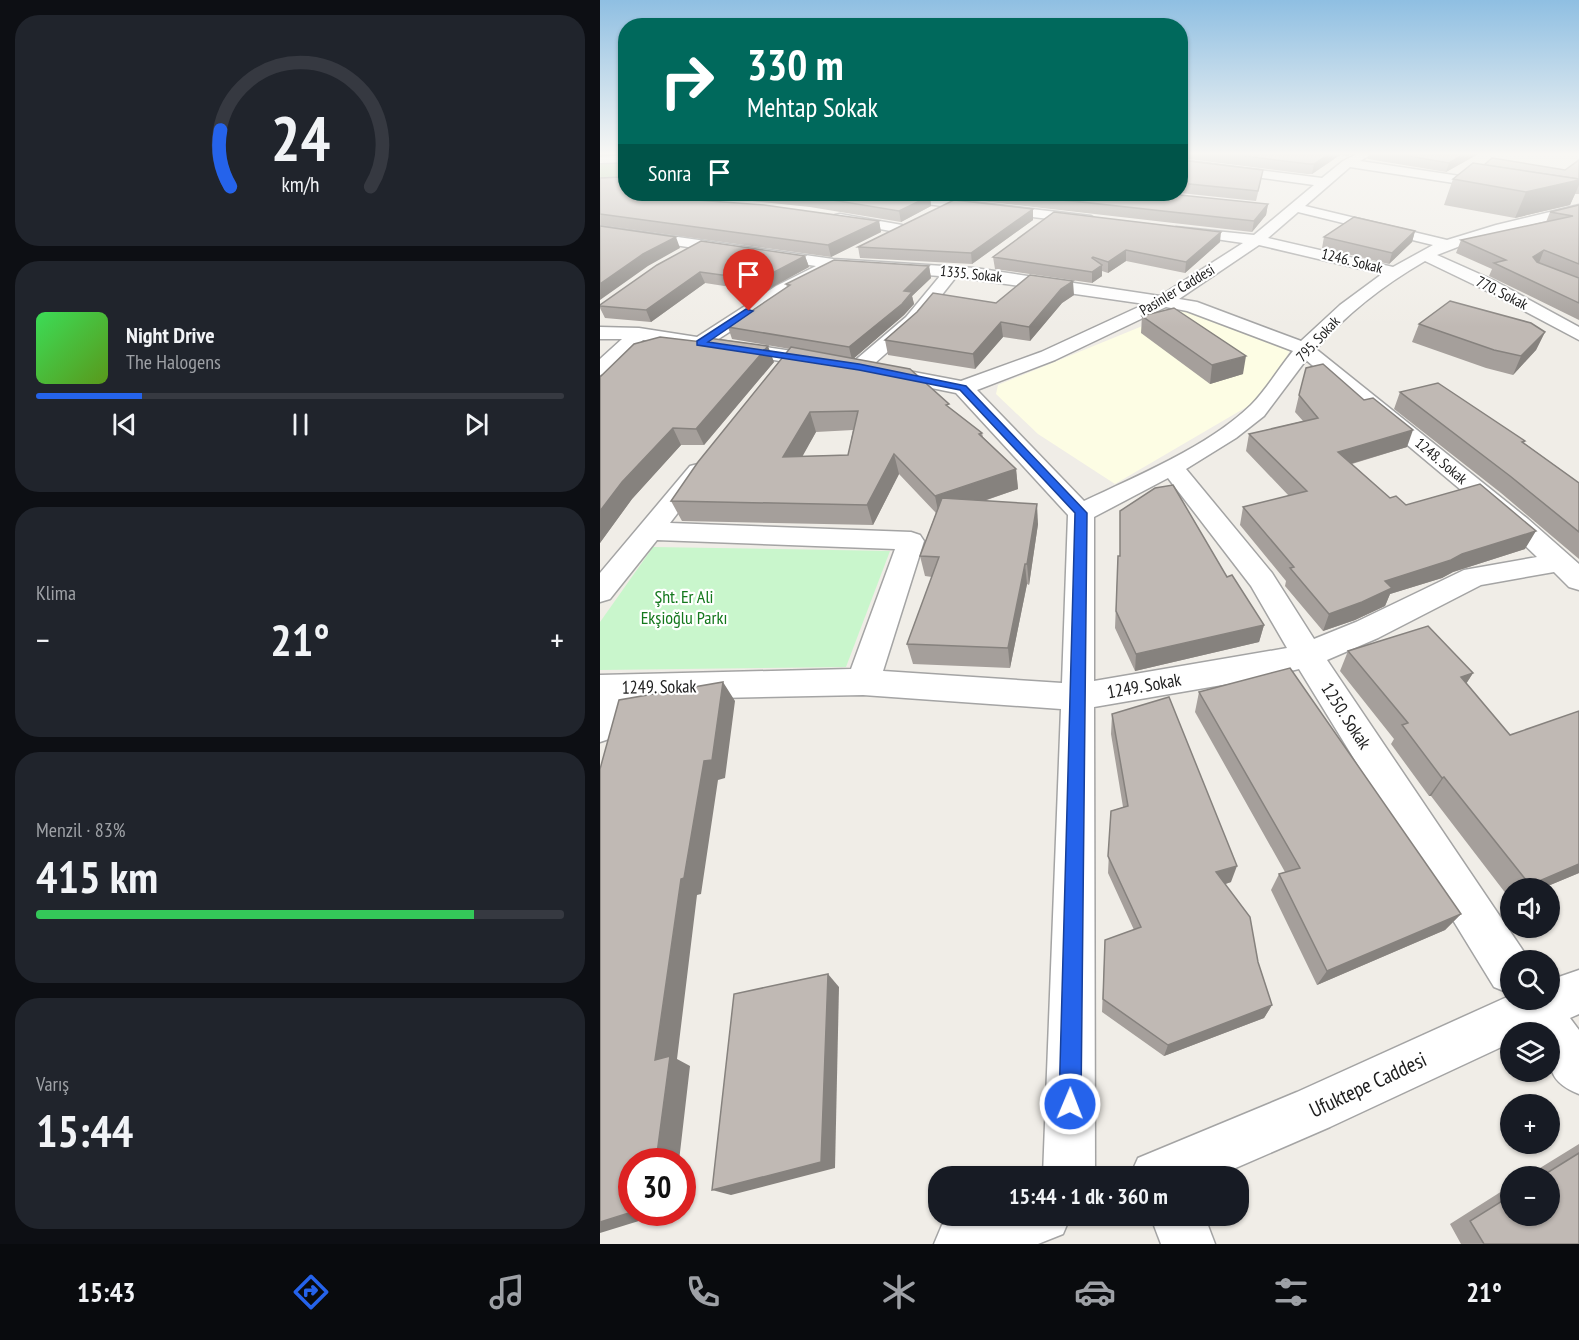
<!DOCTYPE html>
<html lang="tr">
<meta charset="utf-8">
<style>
body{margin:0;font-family:"PT Sans Narrow",sans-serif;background:#20242c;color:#f1f3f6;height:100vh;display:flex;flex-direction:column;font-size:22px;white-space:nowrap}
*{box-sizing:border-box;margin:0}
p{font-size:20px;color:#9ea1a6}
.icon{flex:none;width:33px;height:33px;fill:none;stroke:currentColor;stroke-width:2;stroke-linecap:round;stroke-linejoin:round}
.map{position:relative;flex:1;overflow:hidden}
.panel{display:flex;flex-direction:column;gap:15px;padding:15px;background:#0d0f14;width:600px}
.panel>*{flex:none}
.top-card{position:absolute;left:18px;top:18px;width:570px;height:183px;border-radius:24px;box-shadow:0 2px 4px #0004;background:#00695c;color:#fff;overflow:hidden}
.buttons{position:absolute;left:900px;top:878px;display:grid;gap:12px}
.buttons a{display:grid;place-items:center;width:60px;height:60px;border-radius:50%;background:#171b24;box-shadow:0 2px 4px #0004;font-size:30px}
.speed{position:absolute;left:18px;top:1148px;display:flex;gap:12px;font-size:30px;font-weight:700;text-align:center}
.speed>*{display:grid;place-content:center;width:78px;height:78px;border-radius:50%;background:#171b24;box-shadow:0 2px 4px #0004;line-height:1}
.speed .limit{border:9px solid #d22;background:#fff;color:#111}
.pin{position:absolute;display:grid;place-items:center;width:51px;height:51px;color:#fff;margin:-62px -26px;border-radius:50% 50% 50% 0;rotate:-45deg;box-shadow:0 0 6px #0007}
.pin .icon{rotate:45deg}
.me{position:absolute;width:66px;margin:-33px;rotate:1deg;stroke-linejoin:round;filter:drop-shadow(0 0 4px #0008)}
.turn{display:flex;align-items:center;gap:21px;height:126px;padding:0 30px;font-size:27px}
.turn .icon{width:78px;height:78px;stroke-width:2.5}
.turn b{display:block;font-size:42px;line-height:51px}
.then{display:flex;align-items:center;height:57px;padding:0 30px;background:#0003;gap:12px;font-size:22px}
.big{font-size:45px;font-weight:700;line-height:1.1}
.panel .tile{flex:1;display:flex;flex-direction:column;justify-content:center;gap:9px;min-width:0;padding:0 21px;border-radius:24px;background:#20242c}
.panel .dial{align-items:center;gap:0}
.dial svg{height:156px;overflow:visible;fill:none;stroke:#363941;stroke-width:7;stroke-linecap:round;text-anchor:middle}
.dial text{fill:#f1f3f6;stroke:none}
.song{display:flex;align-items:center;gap:18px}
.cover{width:72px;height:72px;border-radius:9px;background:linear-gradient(135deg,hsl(130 70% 55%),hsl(90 70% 35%))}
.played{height:6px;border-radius:3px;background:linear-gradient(90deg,#2563eb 20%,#363941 20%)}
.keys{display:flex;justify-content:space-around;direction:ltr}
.heat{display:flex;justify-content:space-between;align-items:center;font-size:33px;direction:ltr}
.charge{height:9px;border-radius:4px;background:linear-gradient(90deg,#34c759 83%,#363941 0)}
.trip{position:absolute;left:328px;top:1166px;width:321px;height:60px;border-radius:24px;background:#171b24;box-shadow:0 2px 4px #0004;font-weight:700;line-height:60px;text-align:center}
.tabs{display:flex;height:96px;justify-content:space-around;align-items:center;background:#090b0e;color:#9ea1a6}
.tabs .icon{width:42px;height:42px}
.tabs .selected{color:#2563eb}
.tabs b{font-size:27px;color:#f1f3f6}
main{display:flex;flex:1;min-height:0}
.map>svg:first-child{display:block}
</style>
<main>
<section class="panel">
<div class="tile dial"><svg viewBox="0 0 100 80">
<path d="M14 69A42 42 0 1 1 86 69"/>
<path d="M14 69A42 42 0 0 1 9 40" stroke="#2563eb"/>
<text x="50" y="56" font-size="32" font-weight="700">24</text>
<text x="50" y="72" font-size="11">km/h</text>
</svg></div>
<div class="tile">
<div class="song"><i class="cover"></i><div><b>Night Drive</b><p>The Halogens</p></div></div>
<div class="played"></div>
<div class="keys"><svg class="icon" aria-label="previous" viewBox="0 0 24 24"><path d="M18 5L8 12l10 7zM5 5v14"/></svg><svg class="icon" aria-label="pause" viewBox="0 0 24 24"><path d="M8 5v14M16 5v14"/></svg><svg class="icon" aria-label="next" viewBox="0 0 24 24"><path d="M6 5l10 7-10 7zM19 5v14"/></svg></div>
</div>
<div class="tile"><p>Klima</p>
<div class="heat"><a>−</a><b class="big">21°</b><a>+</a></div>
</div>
<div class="tile"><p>Menzil · 83%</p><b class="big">415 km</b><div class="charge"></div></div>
<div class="tile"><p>Varış</p><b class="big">15:44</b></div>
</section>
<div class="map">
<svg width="979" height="1244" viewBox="0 0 979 1244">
<rect width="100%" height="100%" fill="#f0ede7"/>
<path fill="#fdfde4" d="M 584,309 L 690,350 L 678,373 L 650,405 L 515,484 L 438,434 L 396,394 L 398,385 Z"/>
<path fill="#accc9f" d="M 25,161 L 25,178 L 0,179 L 0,163 Z"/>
<path fill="#c9f6cc" d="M 53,547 L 290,551 L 246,667 L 0,670 L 0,622 Z"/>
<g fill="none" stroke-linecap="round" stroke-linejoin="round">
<g stroke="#a4a4a4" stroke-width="3">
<g id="minor">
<path d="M 759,153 L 774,153 L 760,161 L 893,181 L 899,185 L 893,189 L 750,167 L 705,206 L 847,240 L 896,225 L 979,205 L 979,213 L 886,236 L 837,255 L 893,280 L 979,327 L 979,340 L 881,288 L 825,261 C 785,284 747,313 716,349 L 928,519 L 979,564 L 979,590 L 969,587 L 954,572 L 881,585 L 778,638 L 727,660 L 926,955 L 927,960 L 910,960 L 910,999 L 950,999 L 950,980 L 979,970 L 979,1014 L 970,1018 L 979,1030 L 979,1094 C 945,1080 950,1065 950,1032 L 910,1032 L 910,1043 L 730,1127 L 617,1176 L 530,1176 L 538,1158 L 697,1092 L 907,997 L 909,993 L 894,987 L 699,669 L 657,679 L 494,707 L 495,1176 L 443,1176 L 461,709 L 263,695 L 25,700 L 12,738 L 0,742 L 0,675 L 251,669 L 295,549 L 57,540 L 10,599 L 0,602 L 0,573 L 90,466 L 98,464 L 106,466 L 110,471 L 70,523 L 311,532 L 320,535 L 324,541 L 283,671 L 462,683 L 468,515 L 356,393 L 282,378 L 275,376 L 272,372 L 275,368 L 282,366 L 361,381 L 441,352 L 545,304 L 356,277 L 318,325 L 266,371 L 252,371 L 249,367 L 252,363 L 306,317 L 340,276 L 231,268 L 229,272 L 188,294 L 117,340 L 226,356 L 233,358 L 236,362 L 233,366 L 226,368 L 43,340 L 7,373 L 0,375 L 0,359 L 22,339 L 0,339 L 0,327 L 39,328 L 97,337 L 176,286 L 216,266 L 0,234 L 0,226 L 233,259 L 375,268 L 560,296 L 643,243 L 581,234 L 574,230 L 576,227 L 654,235 L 714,185 L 580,167 L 580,160 L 722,178 L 743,161 ZM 698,212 L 833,245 L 793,267 L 668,238 ZM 659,245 L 782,274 L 740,305 L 701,341 L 597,302 L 579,299 ZM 566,307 L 587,311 L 693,351 C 678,369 667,389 651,405 C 609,446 537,476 484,501 L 377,390 L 455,360 ZM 706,360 L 910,531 L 937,557 L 864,570 L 756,622 L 714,639 L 672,573 L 586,469 L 636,438 L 664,416 ZM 568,478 L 651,586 L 687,648 L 494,681 L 494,517 Z"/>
<path d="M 26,155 L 26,162 L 0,163 L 0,157 Z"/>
<path d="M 271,194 L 305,194 L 491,216 L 498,220 L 491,224 L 277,198 Z"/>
<path d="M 240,214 L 302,225 L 309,229 L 302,233 L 235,221 L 233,218 L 235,215 Z"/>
<path d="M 366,1215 L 471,1215 L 463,1234 L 438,1244 L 334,1244 L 342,1225 Z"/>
<path d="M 550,1215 L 604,1215 L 615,1244 L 561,1244 Z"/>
</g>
</g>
<use href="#minor" fill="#fff" fill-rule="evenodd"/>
</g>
<g fill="#a59f9b" fill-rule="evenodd">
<path d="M 580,153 L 754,153 L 748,156 L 740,155 L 712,174 L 707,174 L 580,158 Z"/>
<path d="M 769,153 L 880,153 L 846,172 L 768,159 Z"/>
<path d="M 580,160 L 661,180 L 656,201 L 580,193 Z"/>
<path d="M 979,160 L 979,194 L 975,194 L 970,205 L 915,218 L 844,205 L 853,179 L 884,165 L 965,170 Z"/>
<path d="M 0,178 L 26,194 L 308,194 L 330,196 L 331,206 L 301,222 L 210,207 L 124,198 L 45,194 L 43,196 L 279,221 L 281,232 L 231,257 L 0,225 Z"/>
<path d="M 320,194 L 570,194 L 668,204 L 666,215 L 652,232 Z"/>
<path d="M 979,205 L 979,320 L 889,276 L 892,269 L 856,253 L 861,240 L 946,222 L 950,212 Z"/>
<path d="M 433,209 L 433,220 L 372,264 L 260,258 L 258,247 Z"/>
<path d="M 815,231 L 812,242 L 789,264 L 722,248 L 724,237 Z"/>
<path d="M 620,242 L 585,273 L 526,261 L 508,273 L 502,271 L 502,276 L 492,283 L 395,269 L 393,257 Z"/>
<path d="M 205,256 L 209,267 L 163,292 L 105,283 L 51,322 L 5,318 L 0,308 L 0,306 L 57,265 Z"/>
<path d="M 329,266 L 331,278 L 312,296 L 314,304 L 304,315 L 254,358 L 350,408 L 382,433 L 383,437 L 416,469 L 418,489 L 384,501 L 438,524 L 429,585 L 427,584 L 410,668 L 313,664 L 307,644 L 332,577 L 325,576 L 320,556 L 336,513 L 299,474 L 273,525 L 82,521 L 71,501 L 190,349 L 132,339 L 128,327 L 187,287 L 186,284 ZM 253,430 L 248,455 L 202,456 L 216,432 Z"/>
<path d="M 474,295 L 462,303 L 430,341 L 403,337 L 375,369 L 288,355 L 285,340 L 396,303 Z"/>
<path d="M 542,316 L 643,374 L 610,384 L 541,333 Z"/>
<path d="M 819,324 L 945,332 L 936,350 L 913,375 L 886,368 L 812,342 Z"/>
<path d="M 174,362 L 104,445 L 81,445 L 32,499 L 0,543 L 0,377 Z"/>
<path d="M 800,392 L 925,441 L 924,443 L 979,483 L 979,559 L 901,493 L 794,409 Z"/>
<path d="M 699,395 L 807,447 L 752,464 L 790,498 L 806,505 L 925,549 L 853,572 L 842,578 L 790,594 L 785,606 L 755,620 L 723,631 L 685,586 L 686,581 L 640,525 L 643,507 L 689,496 L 646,451 L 649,434 L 703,421 L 695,412 Z"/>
<path d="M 520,511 L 627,577 L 664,625 L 659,642 L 535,671 L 515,628 L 518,556 L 520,556 Z"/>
<path d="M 748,651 L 873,673 L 866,684 L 910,735 L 979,711 L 979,873 L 943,888 L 910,888 L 910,899 L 831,796 L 829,796 L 791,744 L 794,739 L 740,671 Z"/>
<path d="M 599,692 L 861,914 L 845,930 L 717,985 L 671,890 L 679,874 L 685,872 L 595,712 Z"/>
<path d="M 512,714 L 631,882 L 625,884 L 658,962 L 672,1005 L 664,1018 L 564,1056 L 502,1012 L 505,940 L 534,930 L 508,873 L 511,811 L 523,807 L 511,734 Z"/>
<path d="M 979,1144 L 979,1244 L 861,1244 L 850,1224 L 910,1186 L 910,1215 L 950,1176 L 927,1176 Z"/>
</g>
<g fill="#86827e">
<path d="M 0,153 L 24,153 L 0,156 Z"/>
<path d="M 731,153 L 741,153 L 740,155 L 712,174 L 714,164 Z"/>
<path d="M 866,153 L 880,153 L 846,172 L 849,163 Z"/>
<path d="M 979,180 L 979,185 L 970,205 L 915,218 L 926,192 Z"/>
<path d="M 330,196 L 331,206 L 301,222 L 299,211 Z"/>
<path d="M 668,204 L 666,215 L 652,232 L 654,221 Z"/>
<path d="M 433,209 L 433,220 L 372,264 L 371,253 Z"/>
<path d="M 279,221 L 281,232 L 231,257 L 228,245 Z"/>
<path d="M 815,231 L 812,242 L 789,264 L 792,253 Z"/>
<path d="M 621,232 L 620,242 L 585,273 L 586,262 Z"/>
<path d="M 76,237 L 80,248 L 48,266 L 0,300 L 0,284 L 43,254 Z"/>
<path d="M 526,250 L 526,261 L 508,273 L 508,262 Z"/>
<path d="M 944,250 L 939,263 L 928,270 L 933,257 Z"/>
<path d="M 205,256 L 209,267 L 163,292 L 159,280 Z"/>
<path d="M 502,265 L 502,276 L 492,283 L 492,272 Z"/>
<path d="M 329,266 L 331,278 L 312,296 L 314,304 L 304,315 L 252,360 L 249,347 Z"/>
<path d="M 100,272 L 105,283 L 51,322 L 46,310 Z"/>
<path d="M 473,281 L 474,295 L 462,303 L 430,341 L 429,327 L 461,289 Z"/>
<path d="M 401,322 L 403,337 L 375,369 L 373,354 Z"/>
<path d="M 945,332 L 936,350 L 913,375 L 921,356 Z"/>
<path d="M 168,346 L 174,362 L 104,445 L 96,429 Z"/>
<path d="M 646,356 L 643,374 L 610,384 L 612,365 Z"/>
<path d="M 210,412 L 216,432 L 191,477 L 183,457 Z"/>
<path d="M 73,428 L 81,445 L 32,499 L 0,543 L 0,511 L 22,482 Z"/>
<path d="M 813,430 L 807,447 L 733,469 L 738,452 Z"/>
<path d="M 294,454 L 299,474 L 273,525 L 267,505 Z"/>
<path d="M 416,469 L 418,489 L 339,516 L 335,496 Z"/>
<path d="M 437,504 L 438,524 L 429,585 L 427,564 Z"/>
<path d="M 936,531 L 925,549 L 853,572 L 842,578 L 790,594 L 785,606 L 755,620 L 723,631 L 729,614 L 785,581 L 862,554 Z"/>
<path d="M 425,564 L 427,584 L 410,668 L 408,648 Z"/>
<path d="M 664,625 L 659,642 L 535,671 L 536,654 Z"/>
<path d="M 873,673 L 860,693 L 861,677 Z"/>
<path d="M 123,682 L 135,701 L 125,778 L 118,780 L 101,894 L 97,895 L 77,1059 L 90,1066 L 79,1161 L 56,1161 L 55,1060 L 81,879 L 104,761 Z"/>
<path d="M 844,777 L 831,796 L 829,796 L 842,778 Z"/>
<path d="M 979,864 L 979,873 L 943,888 L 927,888 L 930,885 Z"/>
<path d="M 637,866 L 631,882 L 611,889 L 616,872 Z"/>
<path d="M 861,914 L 845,930 L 717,985 L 727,971 Z"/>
<path d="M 228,974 L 239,987 L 235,1168 L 131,1195 L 112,1190 Z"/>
<path d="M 672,1005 L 664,1018 L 564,1056 L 568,1045 Z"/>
<path d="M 32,1212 L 68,1212 L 0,1233 L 0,1222 Z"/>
</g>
<g fill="#c0b9b4" stroke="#86827e" stroke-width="1.5" fill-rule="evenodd">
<path d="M 619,153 L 731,153 L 714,164 L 709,164 Z"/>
<path d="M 790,153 L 866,153 L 849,163 Z"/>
<path d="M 892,158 L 965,170 L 979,160 L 979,179 L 884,165 Z"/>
<path d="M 580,160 L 663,170 L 658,191 L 580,183 Z"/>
<path d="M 873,163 L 979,179 L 979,180 L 926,192 L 853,179 Z"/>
<path d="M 24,174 L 26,174 L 26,194 L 38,194 L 42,196 L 164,205 L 279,221 L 228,245 L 0,214 L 0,178 L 22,177 Z"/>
<path d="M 180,194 L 308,194 L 330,196 L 299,211 L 208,196 Z"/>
<path d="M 408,194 L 570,194 L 668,204 L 654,221 Z"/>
<path d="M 354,200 L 433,209 L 371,253 L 258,247 Z"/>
<path d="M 979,205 L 979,264 L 944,250 L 933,257 L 937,262 L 979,278 L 979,303 L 894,263 L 906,260 L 861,240 L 973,216 L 950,212 Z"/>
<path d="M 454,212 L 621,232 L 586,262 L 526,250 L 508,262 L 493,257 L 492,258 L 502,265 L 492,272 L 393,257 Z"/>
<path d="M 754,217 L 815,231 L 792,253 L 724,237 Z"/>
<path d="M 0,226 L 76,237 L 43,254 L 0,284 Z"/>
<path d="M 101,241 L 205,256 L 159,280 L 100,272 L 46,310 L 0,306 L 0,305 L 57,265 Z"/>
<path d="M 234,260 L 329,266 L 304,291 L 312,292 L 302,304 L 249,347 L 128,327 L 190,285 L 186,284 Z"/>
<path d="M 430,275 L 473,281 L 461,289 L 429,327 L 401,322 L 373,354 L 285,340 L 317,312 L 333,293 L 396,303 Z"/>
<path d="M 850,301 L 931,323 L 945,332 L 921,356 L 894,350 L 819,324 Z"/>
<path d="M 574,308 L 646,356 L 612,365 L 542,316 Z"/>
<path d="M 60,337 L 102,342 L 108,338 L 168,346 L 96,429 L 73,428 L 22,482 L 0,511 L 0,377 L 34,344 Z"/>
<path d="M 191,347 L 310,369 L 349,404 L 346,405 L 382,433 L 379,434 L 416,469 L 335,496 L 294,454 L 267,505 L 71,501 L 98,462 ZM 258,411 L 248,455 L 183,457 L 210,412 Z"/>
<path d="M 723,364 L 764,400 L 773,398 L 813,430 L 738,452 L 790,498 L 796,496 L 806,505 L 880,484 L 936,531 L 862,554 L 851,560 L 785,581 L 792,588 L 762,602 L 729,614 L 690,568 L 694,567 L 643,507 L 707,491 L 649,434 L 718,418 L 699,395 L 706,368 Z"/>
<path d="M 838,383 L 925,441 L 922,442 L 979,483 L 979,532 L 910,476 L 800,392 Z"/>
<path d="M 573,485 L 627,577 L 632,575 L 664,625 L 536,654 L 516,611 L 518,556 L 520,556 L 520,511 L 555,488 Z"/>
<path d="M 342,498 L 437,504 L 427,564 L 425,564 L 408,648 L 307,644 L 339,557 L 320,556 Z"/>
<path d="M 828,626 L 873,673 L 861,677 L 910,735 L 979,711 L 979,864 L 930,885 L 844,777 L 842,778 L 802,725 L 808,723 L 748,651 Z"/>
<path d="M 690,668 L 861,914 L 727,971 L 679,874 L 700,868 L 599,692 Z"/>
<path d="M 123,682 L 112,760 L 104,761 L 84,878 L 81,879 L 55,1060 L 70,1056 L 56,1161 L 32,1161 L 32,1212 L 0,1222 L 0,769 L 19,700 Z"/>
<path d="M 569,697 L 637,866 L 616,872 L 650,917 L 658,962 L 672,1005 L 568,1045 L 503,999 L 505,940 L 541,927 L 508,856 L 511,811 L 528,806 L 512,714 Z"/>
<path d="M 228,974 L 221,1162 L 112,1190 L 134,994 Z"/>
<path d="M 979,1153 L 979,1244 L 884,1244 L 870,1221 L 910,1196 L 910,1215 L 950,1215 L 950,1176 L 942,1176 Z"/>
</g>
<linearGradient id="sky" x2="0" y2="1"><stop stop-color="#8fbfe2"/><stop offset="0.47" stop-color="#f8f7f4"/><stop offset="1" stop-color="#f8f7f4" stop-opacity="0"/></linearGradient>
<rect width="979" height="327" fill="url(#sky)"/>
<path fill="#2563eb" stroke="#184099" stroke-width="1.5" d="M 146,309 L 153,311 L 108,342 L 259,364 L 366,386 L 487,513 L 481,1104 L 478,1112 L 470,1115 L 462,1112 L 459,1104 L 475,513 L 360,390 L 259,370 L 97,345 L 97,341 Z"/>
<g text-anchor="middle" stroke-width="4.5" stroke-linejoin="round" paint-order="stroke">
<g font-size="15" fill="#202020" stroke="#fff">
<text transform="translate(752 261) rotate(14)" y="5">1246. Sokak</text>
<text transform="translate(371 274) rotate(6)" y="5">1335. Sokak</text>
<text transform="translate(577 290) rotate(-31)" y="5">Pasinler Caddesi</text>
<text transform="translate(902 293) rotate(27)" y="5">770. Sokak</text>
<text transform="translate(718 339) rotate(-47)" y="5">795. Sokak</text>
<text transform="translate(841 461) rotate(40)" y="5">1248. Sokak</text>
</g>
<g font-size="18" fill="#14781d" stroke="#fff">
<text x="84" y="603">Şht. Er Ali<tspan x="84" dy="21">Ekşioğlu Parkı</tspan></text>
</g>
<g font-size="18" fill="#202020" stroke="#fff">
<text transform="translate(544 686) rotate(-10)" y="6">1249. Sokak</text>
<text transform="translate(59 687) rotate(-1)" y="6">1249. Sokak</text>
<text transform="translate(746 716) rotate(57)" y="6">1250. Sokak</text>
</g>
<g font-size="21" fill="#202020" stroke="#fff">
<text transform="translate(768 1085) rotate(-25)" y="7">Ufuktepe Caddesi</text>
</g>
</g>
</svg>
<div class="buttons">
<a><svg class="icon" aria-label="sound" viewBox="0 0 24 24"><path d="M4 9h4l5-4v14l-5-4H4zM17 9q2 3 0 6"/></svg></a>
<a><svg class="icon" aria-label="search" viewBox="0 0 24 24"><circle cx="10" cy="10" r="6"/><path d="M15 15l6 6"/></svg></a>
<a><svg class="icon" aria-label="layers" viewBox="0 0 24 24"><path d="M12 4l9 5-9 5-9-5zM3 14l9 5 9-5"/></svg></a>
<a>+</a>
<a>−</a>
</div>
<div class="speed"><div class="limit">30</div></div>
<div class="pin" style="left:149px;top:311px;background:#d93025"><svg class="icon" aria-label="arrive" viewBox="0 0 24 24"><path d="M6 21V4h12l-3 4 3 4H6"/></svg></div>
<svg class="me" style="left:470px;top:1104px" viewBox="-20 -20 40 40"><circle r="17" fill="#2563eb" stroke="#fff" stroke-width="3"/><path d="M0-11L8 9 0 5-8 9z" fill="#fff"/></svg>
<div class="trip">15:44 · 1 dk · 360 m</div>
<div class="top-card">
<div class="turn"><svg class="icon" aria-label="right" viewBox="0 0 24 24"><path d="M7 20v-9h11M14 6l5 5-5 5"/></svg><div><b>330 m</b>Mehtap Sokak</div></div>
<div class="then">Sonra<svg class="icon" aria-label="arrive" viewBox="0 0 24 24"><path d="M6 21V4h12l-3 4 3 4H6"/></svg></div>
</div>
</div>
</main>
<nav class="tabs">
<b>15:43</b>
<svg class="icon selected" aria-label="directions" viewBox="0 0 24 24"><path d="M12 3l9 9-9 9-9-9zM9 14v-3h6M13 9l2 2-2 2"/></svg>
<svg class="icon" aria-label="music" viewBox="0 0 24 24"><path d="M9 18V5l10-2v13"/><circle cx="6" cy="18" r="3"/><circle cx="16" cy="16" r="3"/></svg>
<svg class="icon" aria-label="phone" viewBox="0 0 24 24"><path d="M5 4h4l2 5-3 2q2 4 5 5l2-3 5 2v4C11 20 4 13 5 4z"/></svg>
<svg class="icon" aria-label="climate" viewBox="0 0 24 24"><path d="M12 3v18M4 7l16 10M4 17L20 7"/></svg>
<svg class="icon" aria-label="car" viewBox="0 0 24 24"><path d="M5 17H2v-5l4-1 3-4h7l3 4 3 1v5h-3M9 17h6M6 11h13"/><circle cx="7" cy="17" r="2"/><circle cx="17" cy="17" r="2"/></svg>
<svg class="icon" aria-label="filters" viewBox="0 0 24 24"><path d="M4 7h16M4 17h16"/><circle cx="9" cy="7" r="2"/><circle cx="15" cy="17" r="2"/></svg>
<b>21°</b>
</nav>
